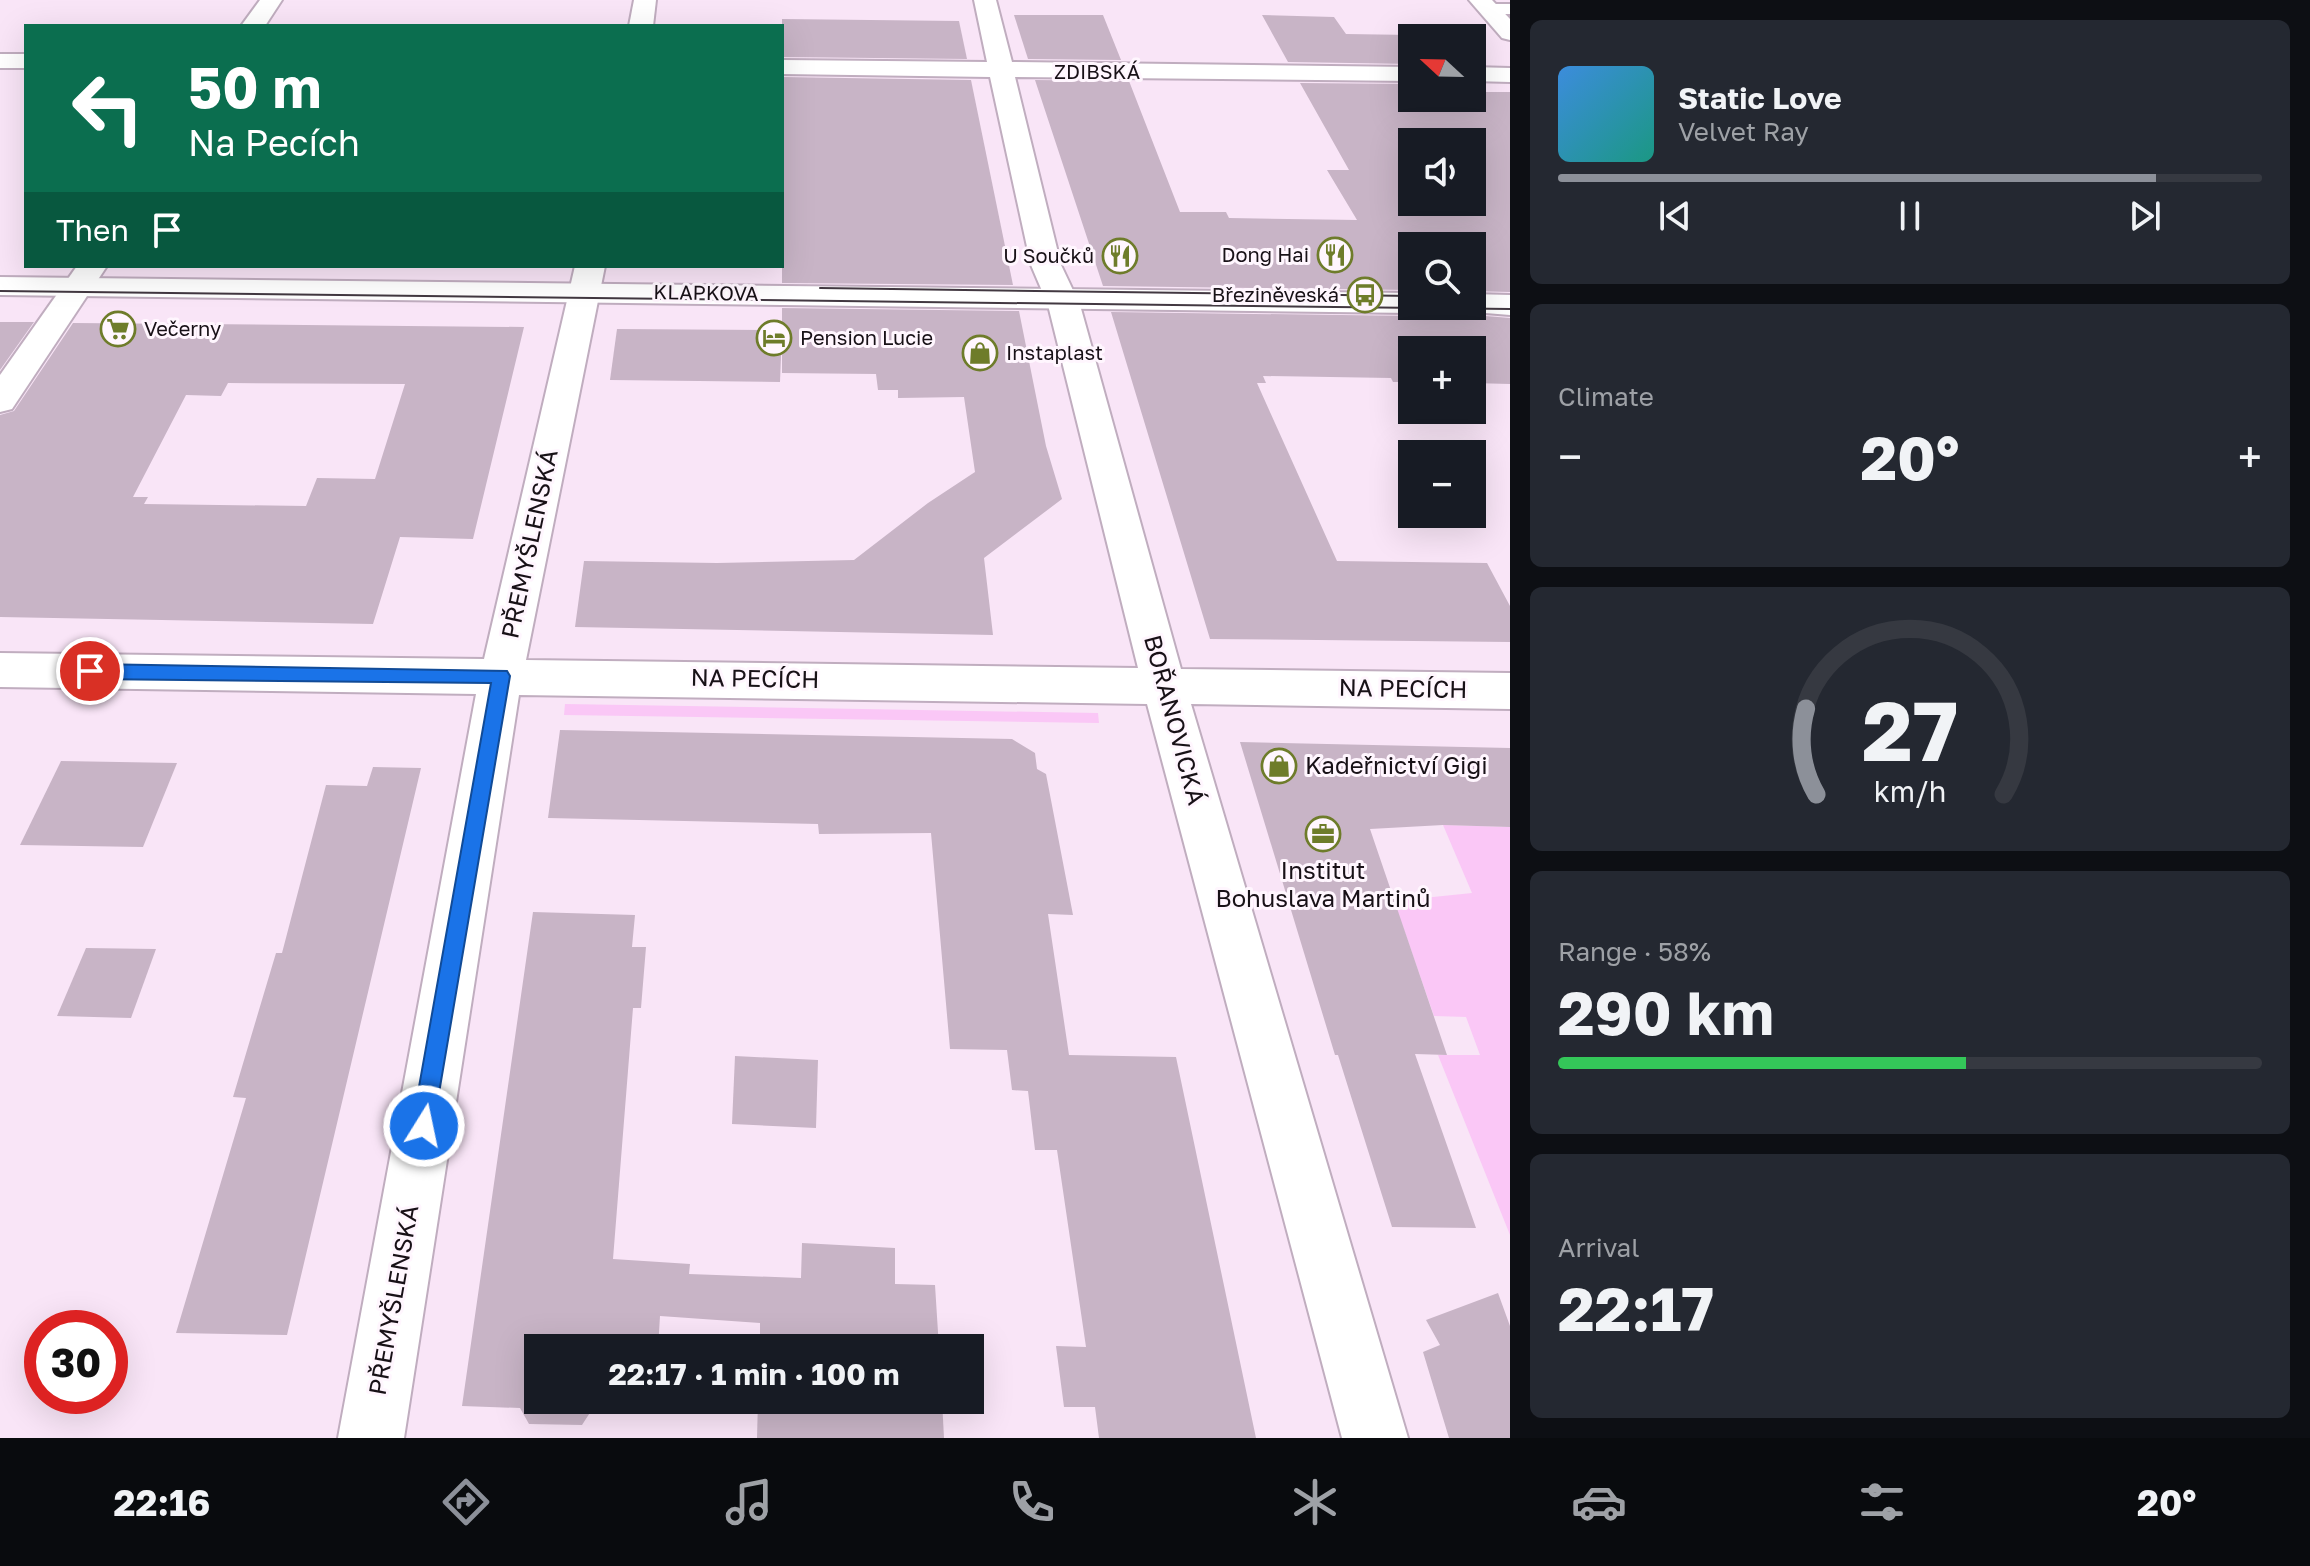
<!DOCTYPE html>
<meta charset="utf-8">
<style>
body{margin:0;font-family:"Golos Text",sans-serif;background:#242831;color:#f1f3f6;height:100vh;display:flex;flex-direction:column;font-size:30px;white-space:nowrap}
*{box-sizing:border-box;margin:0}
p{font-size:26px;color:#9ea1a6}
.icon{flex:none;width:44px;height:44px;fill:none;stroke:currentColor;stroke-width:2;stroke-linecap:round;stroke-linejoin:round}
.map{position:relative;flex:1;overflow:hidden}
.details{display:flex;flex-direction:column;gap:20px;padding:20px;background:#0d0f14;width:800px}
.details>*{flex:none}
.top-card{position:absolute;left:24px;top:24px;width:760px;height:244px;border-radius:0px;box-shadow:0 8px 32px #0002;background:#0b6e4f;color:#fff;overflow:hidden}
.needle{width:52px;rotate:292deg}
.fabs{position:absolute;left:1398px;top:24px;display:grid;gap:16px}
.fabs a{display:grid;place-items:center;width:88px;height:88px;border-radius:0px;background:#171b24;box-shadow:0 8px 32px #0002;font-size:40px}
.speed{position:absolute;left:24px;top:1310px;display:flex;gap:16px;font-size:40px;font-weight:700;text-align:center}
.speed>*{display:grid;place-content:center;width:104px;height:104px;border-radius:50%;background:#171b24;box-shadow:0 8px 32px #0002;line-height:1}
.speed .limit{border:12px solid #d22;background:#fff;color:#111}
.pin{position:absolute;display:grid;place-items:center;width:68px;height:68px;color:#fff;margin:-34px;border:4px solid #fff;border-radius:50%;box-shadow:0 2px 8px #0007}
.me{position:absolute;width:88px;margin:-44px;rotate:10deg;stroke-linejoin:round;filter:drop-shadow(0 0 6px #0008)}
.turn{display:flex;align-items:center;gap:28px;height:168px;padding:0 32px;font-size:36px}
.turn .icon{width:104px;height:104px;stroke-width:2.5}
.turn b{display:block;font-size:56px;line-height:68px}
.then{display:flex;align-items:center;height:76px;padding:0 32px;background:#0003;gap:16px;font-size:30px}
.big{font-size:60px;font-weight:700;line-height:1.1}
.details .widget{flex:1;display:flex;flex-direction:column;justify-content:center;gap:12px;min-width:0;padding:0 28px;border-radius:12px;background:#242831}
.details .dial{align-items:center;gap:0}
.dial svg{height:208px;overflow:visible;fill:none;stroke:#363941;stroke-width:7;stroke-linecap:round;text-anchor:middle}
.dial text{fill:#f1f3f6;stroke:none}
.song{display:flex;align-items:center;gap:24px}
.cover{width:96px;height:96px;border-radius:12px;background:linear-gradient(135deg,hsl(210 70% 55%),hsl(170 70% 35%))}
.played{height:8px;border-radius:4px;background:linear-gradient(90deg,#8c9099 85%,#363941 85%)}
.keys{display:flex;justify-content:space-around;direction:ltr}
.heat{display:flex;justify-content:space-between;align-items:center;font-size:44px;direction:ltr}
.charge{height:12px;border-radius:6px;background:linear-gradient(90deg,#34c759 58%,#363941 0)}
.trip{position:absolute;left:524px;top:1334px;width:460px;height:80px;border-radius:0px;background:#171b24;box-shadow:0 8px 32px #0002;font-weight:700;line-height:80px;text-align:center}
.menu{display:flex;height:128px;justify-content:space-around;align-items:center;background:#090b0e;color:#9ea1a6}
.menu .icon{width:56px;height:56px}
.menu .current{color:#8c9099}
.menu b{font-size:36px;color:#f1f3f6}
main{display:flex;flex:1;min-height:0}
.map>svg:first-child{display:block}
</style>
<main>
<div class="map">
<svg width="1510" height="1438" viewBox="0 0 1510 1438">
<rect width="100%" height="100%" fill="#f9e5f7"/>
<g fill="#fac7f6">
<path d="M 565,704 L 1098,713 L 1099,723 L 564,715 Z"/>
<path d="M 1443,825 L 1510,827 L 1510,1235 L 1438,1055 L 1480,1055 L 1466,1017 L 1434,1016 L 1394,901 L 1472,893 Z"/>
</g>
<g fill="#c8b4c6" fill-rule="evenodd">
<path d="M 1014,15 L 1103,15 L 1121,60 L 1028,59 Z"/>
<path d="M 1262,15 L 1334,17 L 1346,34 L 1412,35 L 1412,64 L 1288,62 Z"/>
<path d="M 782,19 L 959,21 L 967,59 L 782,57 Z"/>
<path d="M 782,77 L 971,80 L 1013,285 L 782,283 Z"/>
<path d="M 1035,80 L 1129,81 L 1180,212 L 1226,212 L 1229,218 L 1357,220 L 1327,170 L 1349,170 L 1300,83 L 1412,84 L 1412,98 L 1472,98 L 1472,92 L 1510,92 L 1510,292 L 1472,291 L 1472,246 L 1412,246 L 1412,290 L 1103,286 ZM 1412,142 L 1472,142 L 1472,202 L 1412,202 Z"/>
<path d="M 1429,306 L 1455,306 L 1461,314 L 1510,318 L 1510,384 L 1472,383 L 1472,350 L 1412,350 L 1412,382 L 1393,382 L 1391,378 L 1263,376 L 1266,383 L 1257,383 L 1337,561 L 1487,563 L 1510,606 L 1510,642 L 1210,639 L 1111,312 L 1412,316 Z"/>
<path d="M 782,308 L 1019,311 L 1046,446 L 1062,499 L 984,558 L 993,635 L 575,627 L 584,561 L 717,563 L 854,560 L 928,503 L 975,472 L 964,397 L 898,398 L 898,390 L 878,390 L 876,374 L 782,373 Z"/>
<path d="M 0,322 L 34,322 L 0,370 Z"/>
<path d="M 73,323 L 524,327 L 473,539 L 400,537 L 373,624 L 0,617 L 0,415 L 14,411 ZM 228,383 L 405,384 L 375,479 L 317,478 L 306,506 L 144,504 L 148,497 L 133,497 L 186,395 L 221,396 Z"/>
<path d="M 617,329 L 782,330 L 780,382 L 610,380 Z"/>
<path d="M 560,730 L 1012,739 L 1035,753 L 1037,769 L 1046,774 L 1073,915 L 1048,914 L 1069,1055 L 1176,1057 L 1256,1438 L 1099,1438 L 1095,1407 L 1064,1407 L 1056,1346 L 1086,1347 L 1057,1150 L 1035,1150 L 1028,1091 L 1012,1090 L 1007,1050 L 950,1049 L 931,833 L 819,834 L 818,824 L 548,818 Z"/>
<path d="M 1240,742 L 1510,748 L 1510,827 L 1443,825 L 1370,829 L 1447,1055 L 1415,1054 L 1476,1228 L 1392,1227 L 1338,1055 L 1335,1055 Z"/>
<path d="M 61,761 L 177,763 L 143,847 L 20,845 Z"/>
<path d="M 373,767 L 421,768 L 287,1335 L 176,1333 L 246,1098 L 233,1097 L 276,953 L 282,953 L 326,785 L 367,786 Z"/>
<path d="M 533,912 L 635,915 L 632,947 L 646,947 L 641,1008 L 633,1008 L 613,1259 L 690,1264 L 689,1274 L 801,1278 L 802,1243 L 895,1248 L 895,1284 L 935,1285 L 939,1348 L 760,1348 L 760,1323 L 660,1316 L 658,1348 L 538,1348 L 538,1400 L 654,1400 L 653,1412 L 593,1408 L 582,1425 L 529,1424 L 520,1408 L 462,1406 Z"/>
<path d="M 86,948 L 156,949 L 131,1018 L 57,1016 Z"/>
<path d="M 735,1056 L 818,1060 L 816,1128 L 732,1124 Z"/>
<path d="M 1498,1293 L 1510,1326 L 1510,1438 L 1449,1438 L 1423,1352 L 1440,1345 L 1426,1320 Z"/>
<path d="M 758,1400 L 942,1400 L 944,1438 L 757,1438 Z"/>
</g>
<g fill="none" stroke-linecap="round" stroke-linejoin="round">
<g stroke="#c0adbf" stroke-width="4">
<path id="lane" d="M 1510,4 L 1510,14 L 1489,14 L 1481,9 L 1489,4 Z"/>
</g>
<g stroke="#c0adbf" stroke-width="4">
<g id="street">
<path d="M 260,0 L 282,0 L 265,26 L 241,26 Z"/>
<path d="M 634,0 L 656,0 L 653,26 L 629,26 Z"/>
<path d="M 974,0 L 996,0 L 1012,62 L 1412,67 L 1412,81 L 1015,77 L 1061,265 L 1080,305 L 1181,669 L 1510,673 L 1510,709 L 1191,704 L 1408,1438 L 1342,1438 L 1147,704 L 519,695 L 404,1438 L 338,1438 L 476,694 L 0,687 L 0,653 L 484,659 L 575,266 L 605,266 L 526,660 L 1138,668 L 1048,305 L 1031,265 L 990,77 L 782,74 L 782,60 L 987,62 Z"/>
<path d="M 1469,0 L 1492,0 L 1510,19 L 1510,40 L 1502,38 Z"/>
<rect x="0" y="54" width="26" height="14"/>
<path d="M 1472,67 L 1510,68 L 1510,82 L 1472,81 Z"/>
<path d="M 77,266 L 107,266 L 12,409 L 0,412 L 0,375 Z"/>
</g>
</g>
<g stroke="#c0adbf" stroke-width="4">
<g id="secondary">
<path d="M 0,277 L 1412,293 L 1412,306 L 1426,306 L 1412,313 L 0,295 Z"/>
<path d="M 1472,294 L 1510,295 L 1510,315 L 1461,311 L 1458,306 L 1472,306 Z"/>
</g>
</g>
<use href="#lane" fill="#fff" fill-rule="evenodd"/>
<use href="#street" fill="#fff" fill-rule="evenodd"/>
<use href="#secondary" fill="#fff" fill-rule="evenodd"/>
<g stroke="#423841" stroke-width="2">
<path d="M 820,288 L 1412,296"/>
<path d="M 0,291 L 1510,309"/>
</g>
</g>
<path fill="#1a73e8" stroke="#114b97" stroke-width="2" d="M 90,664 L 507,671 L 510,676 L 432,1134 L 424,1138 L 416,1134 L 412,1126 L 491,683 L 90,679 L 81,671 Z"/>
<defs>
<g id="restaurant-ring" transform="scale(1.8)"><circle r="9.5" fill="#fff6fe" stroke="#6e7c2a" stroke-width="1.5"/><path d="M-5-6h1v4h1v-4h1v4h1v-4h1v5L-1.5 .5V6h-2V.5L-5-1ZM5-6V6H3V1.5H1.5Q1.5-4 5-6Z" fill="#6e7c2a"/></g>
<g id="bus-ring" transform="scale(1.8)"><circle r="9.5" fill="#fff6fe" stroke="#6e7c2a" stroke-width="1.5"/><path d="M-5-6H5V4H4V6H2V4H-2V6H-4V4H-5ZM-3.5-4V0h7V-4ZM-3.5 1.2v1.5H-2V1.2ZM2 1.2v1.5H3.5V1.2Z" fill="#6e7c2a"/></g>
<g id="supermarket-ring" transform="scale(1.8)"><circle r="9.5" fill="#fff6fe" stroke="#6e7c2a" stroke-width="1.5"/><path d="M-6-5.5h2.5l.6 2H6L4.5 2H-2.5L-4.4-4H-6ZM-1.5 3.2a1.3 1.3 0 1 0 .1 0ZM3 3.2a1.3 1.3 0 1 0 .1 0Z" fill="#6e7c2a"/></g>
<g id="hotel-ring" transform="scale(1.8)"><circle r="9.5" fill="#fff6fe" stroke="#6e7c2a" stroke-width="1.5"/><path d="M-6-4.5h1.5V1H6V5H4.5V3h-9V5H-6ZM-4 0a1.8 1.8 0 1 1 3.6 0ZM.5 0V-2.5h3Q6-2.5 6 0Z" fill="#6e7c2a"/></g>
<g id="shop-ring" transform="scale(1.8)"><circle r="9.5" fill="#fff6fe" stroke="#6e7c2a" stroke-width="1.5"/><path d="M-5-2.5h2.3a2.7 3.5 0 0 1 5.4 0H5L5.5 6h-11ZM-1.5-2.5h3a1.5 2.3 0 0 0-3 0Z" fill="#6e7c2a"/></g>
<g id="office-ring" transform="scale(1.8)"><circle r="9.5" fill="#fff6fe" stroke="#6e7c2a" stroke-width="1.5"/><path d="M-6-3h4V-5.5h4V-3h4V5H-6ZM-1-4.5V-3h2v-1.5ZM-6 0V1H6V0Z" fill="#6e7c2a"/></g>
</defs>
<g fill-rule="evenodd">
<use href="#restaurant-ring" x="1335" y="255"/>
<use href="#restaurant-ring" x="1120" y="256"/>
<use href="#bus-ring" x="1365" y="295"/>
<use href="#supermarket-ring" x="118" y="329"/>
<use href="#hotel-ring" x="774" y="338"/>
<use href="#shop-ring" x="980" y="353"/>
<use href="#shop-ring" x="1279" y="766"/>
<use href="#office-ring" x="1323" y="834"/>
</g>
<g text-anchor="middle" stroke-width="6" stroke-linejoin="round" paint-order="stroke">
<g font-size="20" fill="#181117" stroke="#fff6fe">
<text x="1097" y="79">ZDIBSKÁ</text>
<text transform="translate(706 293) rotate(1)" y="7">KLAPKOVA</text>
</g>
<g font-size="20" fill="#181117" stroke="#fff6fe" text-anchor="end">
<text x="1309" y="262">Dong Hai</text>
<text x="1094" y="263">U Součků</text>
<text x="1339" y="302">Březiněveská</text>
<text x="144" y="336" text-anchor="start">Večerny</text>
<text x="800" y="345" text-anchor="start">Pension Lucie</text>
<text x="1006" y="360" text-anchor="start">Instaplast</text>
</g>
<g font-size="24" fill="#181117" stroke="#fff6fe">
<text transform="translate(530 544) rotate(-78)" y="8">PŘEMYŠLENSKÁ</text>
<text transform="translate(755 679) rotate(1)" y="8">NA PECÍCH</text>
<text transform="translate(1403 689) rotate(1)" y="8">NA PECÍCH</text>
<text transform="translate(1174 720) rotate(75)" y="8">BOŘANOVICKÁ</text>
<text transform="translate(394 1300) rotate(-80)" y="8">PŘEMYŠLENSKÁ</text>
</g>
<g font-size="24" fill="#181117" stroke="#fff6fe" text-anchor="start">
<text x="1305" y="774">Kadeřnictví Gigi</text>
<text x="1323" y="879" text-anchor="middle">Institut<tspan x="1323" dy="28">Bohuslava Martinů</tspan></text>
</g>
</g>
</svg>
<div class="fabs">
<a><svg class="needle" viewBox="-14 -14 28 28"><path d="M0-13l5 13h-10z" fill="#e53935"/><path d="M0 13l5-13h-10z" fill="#9ea1a6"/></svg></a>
<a><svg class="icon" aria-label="sound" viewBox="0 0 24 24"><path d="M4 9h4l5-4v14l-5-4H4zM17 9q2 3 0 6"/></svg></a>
<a><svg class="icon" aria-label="search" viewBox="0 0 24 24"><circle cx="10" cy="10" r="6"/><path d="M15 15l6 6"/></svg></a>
<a>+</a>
<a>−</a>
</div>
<div class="speed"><div class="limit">30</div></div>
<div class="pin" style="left:90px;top:671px;background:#d93025"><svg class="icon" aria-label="arrive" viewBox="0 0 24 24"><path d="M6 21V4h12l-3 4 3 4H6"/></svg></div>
<svg class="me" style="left:424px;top:1126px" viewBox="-20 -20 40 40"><circle r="17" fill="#1a73e8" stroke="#fff" stroke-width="3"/><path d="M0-11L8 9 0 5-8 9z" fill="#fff"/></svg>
<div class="trip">22:17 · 1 min · 100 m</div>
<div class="top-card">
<div class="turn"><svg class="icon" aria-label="left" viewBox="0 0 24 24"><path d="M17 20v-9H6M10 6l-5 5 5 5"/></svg><div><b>50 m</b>Na Pecích</div></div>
<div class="then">Then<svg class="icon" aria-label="arrive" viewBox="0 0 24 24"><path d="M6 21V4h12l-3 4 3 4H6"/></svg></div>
</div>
</div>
<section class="details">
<div class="widget">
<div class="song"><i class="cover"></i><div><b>Static Love</b><p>Velvet Ray</p></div></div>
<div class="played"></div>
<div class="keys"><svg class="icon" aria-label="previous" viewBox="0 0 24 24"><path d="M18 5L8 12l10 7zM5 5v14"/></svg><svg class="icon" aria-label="pause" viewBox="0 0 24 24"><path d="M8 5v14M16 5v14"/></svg><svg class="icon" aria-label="next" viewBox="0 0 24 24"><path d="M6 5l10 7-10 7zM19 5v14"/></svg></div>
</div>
<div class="widget"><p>Climate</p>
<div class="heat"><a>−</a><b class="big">20°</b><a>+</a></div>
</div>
<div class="widget dial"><svg viewBox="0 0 100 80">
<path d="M14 69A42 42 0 1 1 86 69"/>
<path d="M14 69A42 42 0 0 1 10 36" stroke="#8c9099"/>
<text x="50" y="56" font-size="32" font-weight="700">27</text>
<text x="50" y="72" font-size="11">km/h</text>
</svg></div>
<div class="widget"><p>Range · 58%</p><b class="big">290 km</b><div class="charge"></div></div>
<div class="widget"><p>Arrival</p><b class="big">22:17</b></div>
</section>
</main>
<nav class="menu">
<b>22:16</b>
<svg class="icon current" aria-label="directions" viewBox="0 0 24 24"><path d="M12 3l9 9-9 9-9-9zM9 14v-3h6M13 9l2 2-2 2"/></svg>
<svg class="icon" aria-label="music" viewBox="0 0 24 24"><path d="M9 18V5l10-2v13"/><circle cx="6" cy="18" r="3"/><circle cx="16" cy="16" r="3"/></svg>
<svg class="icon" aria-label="phone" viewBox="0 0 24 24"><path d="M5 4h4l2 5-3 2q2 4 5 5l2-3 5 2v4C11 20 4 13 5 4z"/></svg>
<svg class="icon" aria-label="climate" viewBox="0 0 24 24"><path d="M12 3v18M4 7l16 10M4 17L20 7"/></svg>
<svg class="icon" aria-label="car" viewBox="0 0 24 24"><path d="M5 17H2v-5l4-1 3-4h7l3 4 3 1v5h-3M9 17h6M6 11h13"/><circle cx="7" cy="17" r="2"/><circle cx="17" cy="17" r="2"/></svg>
<svg class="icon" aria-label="filters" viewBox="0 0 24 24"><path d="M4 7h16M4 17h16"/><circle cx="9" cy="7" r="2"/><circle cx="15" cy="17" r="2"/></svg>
<b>20°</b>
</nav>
